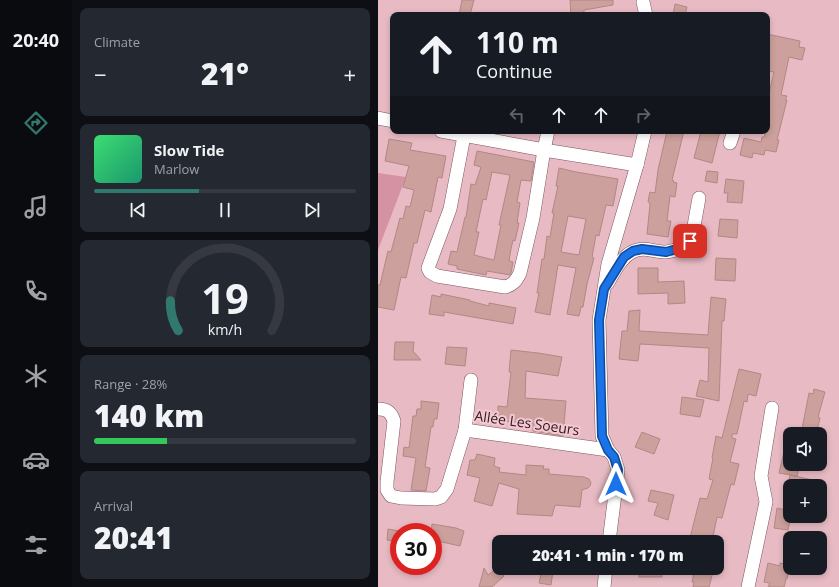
<!DOCTYPE html>
<meta charset="utf-8">
<style>
body{margin:0;font-family:"Open Sans",sans-serif;background:#242831;color:#f1f3f6;height:100vh;display:flex;flex-direction:column;font-size:15px;white-space:nowrap}
*{box-sizing:border-box;margin:0}
p{font-size:13px;color:#9ea1a6}
.icon{flex:none;width:22px;height:22px;fill:none;stroke:currentColor;stroke-width:2;stroke-linecap:round;stroke-linejoin:round}
.map{position:relative;flex:1;overflow:hidden}
.side{display:flex;flex-direction:column;gap:8px;padding:8px;background:#0d0f14;width:306px}
.side>*{flex:none}
.hud{position:absolute;left:12px;top:12px;width:380px;height:122px;border-radius:8px;box-shadow:0 2px 6px #0003;background:#171b24;color:#f1f3f6;overflow:hidden}
.fabs{position:absolute;left:405px;top:427px;display:grid;gap:8px}
.fabs a{display:grid;place-items:center;width:44px;height:44px;border-radius:8px;background:#171b24;box-shadow:0 2px 6px #0003;font-size:20px}
.speed{position:absolute;left:12px;top:523px;display:flex;gap:8px;font-size:20px;font-weight:700;text-align:center}
.speed>*{display:grid;place-content:center;width:52px;height:52px;border-radius:50%;background:#171b24;box-shadow:0 2px 6px #0003;line-height:1}
.speed .limit{border:6px solid #d22;background:#fff;color:#111}
.pin{position:absolute;display:grid;place-items:center;width:34px;height:34px;color:#fff;margin:-17px;border-radius:8px;box-shadow:0 2px 6px #0006}
.me{position:absolute;width:44px;margin:-22px;rotate:0deg;stroke-linejoin:round;filter:drop-shadow(0 0 3px #0008)}
.turn{display:flex;align-items:center;gap:14px;height:84px;padding:0 20px;font-size:18px}
.turn .icon{width:52px;height:52px;stroke-width:2.5}
.turn b{display:block;font-size:28px;line-height:34px}
.lanes{display:flex;align-items:center;height:38px;padding:0 20px;background:#0003;justify-content:center;gap:20px;direction:ltr}
.lanes .off{opacity:.35}
.big{font-size:30px;font-weight:800;line-height:1.1}
.side .card{flex:1;display:flex;flex-direction:column;justify-content:center;gap:6px;min-width:0;padding:0 14px;border-radius:8px;background:#242831}
.side .dial{align-items:center;gap:0}
.dial svg{height:104px;overflow:visible;fill:none;stroke:#363941;stroke-width:7;stroke-linecap:round;text-anchor:middle}
.dial text{fill:#f1f3f6;stroke:none}
.song{display:flex;align-items:center;gap:12px}
.cover{width:48px;height:48px;border-radius:6px;background:linear-gradient(135deg,hsl(140 70% 55%),hsl(160 70% 35%))}
.played{height:4px;border-radius:2px;background:linear-gradient(90deg,#31786f 40%,#363941 40%)}
.keys{display:flex;justify-content:space-around;direction:ltr}
.heat{display:flex;justify-content:space-between;align-items:center;font-size:22px;direction:ltr}
.charge{height:6px;border-radius:3px;background:linear-gradient(90deg,#34c759 28%,#363941 0)}
.trip{position:absolute;left:114px;top:535px;width:232px;height:40px;border-radius:8px;background:#171b24;box-shadow:0 2px 6px #0003;font-weight:800;line-height:40px;text-align:center}
main{display:flex;flex:1;min-height:0}
.tabs{display:flex;flex-direction:column;width:72px;justify-content:space-around;align-items:center;background:#090b0e;color:#9ea1a6}
.tabs .icon{width:28px;height:28px}
.tabs .on{color:#31786f}
.tabs b{font-size:18px;color:#f1f3f6}
.map>svg:first-child{display:block}
</style>
<main>
<nav class="tabs">
<b>20:40</b>
<svg class="icon on" aria-label="directions" viewBox="0 0 24 24"><path d="M12 3l9 9-9 9-9-9zM9 14v-3h6M13 9l2 2-2 2"/></svg>
<svg class="icon" aria-label="music" viewBox="0 0 24 24"><path d="M9 18V5l10-2v13"/><circle cx="6" cy="18" r="3"/><circle cx="16" cy="16" r="3"/></svg>
<svg class="icon" aria-label="phone" viewBox="0 0 24 24"><path d="M5 4h4l2 5-3 2q2 4 5 5l2-3 5 2v4C11 20 4 13 5 4z"/></svg>
<svg class="icon" aria-label="climate" viewBox="0 0 24 24"><path d="M12 3v18M4 7l16 10M4 17L20 7"/></svg>
<svg class="icon" aria-label="car" viewBox="0 0 24 24"><path d="M5 17H2v-5l4-1 3-4h7l3 4 3 1v5h-3M9 17h6M6 11h13"/><circle cx="7" cy="17" r="2"/><circle cx="17" cy="17" r="2"/></svg>
<svg class="icon" aria-label="filters" viewBox="0 0 24 24"><path d="M4 7h16M4 17h16"/><circle cx="9" cy="7" r="2"/><circle cx="15" cy="17" r="2"/></svg>
</nav>
<section class="side">
<div class="card"><p>Climate</p>
<div class="heat"><a>−</a><b class="big">21°</b><a>+</a></div>
</div>
<div class="card">
<div class="song"><i class="cover"></i><div><b>Slow Tide</b><p>Marlow</p></div></div>
<div class="played"></div>
<div class="keys"><svg class="icon" aria-label="previous" viewBox="0 0 24 24"><path d="M18 5L8 12l10 7zM5 5v14"/></svg><svg class="icon" aria-label="pause" viewBox="0 0 24 24"><path d="M8 5v14M16 5v14"/></svg><svg class="icon" aria-label="next" viewBox="0 0 24 24"><path d="M6 5l10 7-10 7zM19 5v14"/></svg></div>
</div>
<div class="card dial"><svg viewBox="0 0 100 80">
<path d="M14 69A42 42 0 1 1 86 69"/>
<path d="M14 69A42 42 0 0 1 8 46" stroke="#31786f"/>
<text x="50" y="56" font-size="32" font-weight="700">19</text>
<text x="50" y="72" font-size="11">km/h</text>
</svg></div>
<div class="card"><p>Range · 28%</p><b class="big">140 km</b><div class="charge"></div></div>
<div class="card"><p>Arrival</p><b class="big">20:41</b></div>
</section>
<div class="map">
<svg width="461" height="587" viewBox="0 0 461 587">
<rect width="100%" height="100%" fill="#e8bbc4"/>
<path fill="#d492a2" d="M 0,173 L 28,177 L 0,250 Z"/>
<g fill="#cca09c" stroke="#b28784" fill-rule="evenodd">
<path d="M 84,0 L 96,0 L 92,15 L 81,15 Z"/>
<path d="M 192,0 L 235,0 L 235,5 L 206,10 L 206,13 L 193,15 Z"/>
<path d="M 297,4 L 309,7 L 307,15 L 295,15 Z"/>
<path d="M 389,34 L 422,41 L 421,47 L 427,48 L 424,60 L 411,57 L 403,95 L 409,96 L 407,100 L 409,100 L 399,140 L 401,140 L 398,152 L 387,150 L 386,155 L 375,153 L 374,158 L 362,155 L 366,138 L 383,142 L 384,137 L 386,137 L 388,131 L 389,131 L 389,102 L 396,72 L 389,71 Z"/>
<path d="M 289,131 L 306,131 L 294,180 L 296,181 L 295,182 L 299,183 L 297,197 L 292,196 L 289,221 L 293,221 L 290,237 L 269,234 L 272,204 L 270,201 L 272,192 L 277,193 L 280,170 Z"/>
<path d="M 323,131 L 342,131 L 334,163 L 316,158 Z"/>
<path d="M 11,139 L 34,143 L 32,150 L 68,156 L 64,178 L 60,177 L 53,212 L 47,210 L 39,243 L 36,243 L 28,278 L 23,277 L 16,310 L 0,307 L 0,285 L 2,285 L 10,251 L 13,252 L 22,218 L 25,219 L 28,206 L 32,207 L 36,190 L 25,187 L 31,166 L 7,161 Z"/>
<path d="M 99,151 L 156,162 L 153,181 L 143,180 L 139,202 L 142,203 L 139,223 L 141,223 L 137,241 L 135,240 L 133,249 L 131,261 L 135,262 L 133,273 L 132,275 L 109,271 L 108,275 L 79,269 L 79,266 L 70,264 L 73,251 L 79,252 L 87,217 L 88,217 L 93,184 L 97,185 L 103,167 L 96,165 ZM 114,172 L 132,175 L 121,225 L 123,225 L 116,260 L 96,255 L 101,232 L 98,232 L 105,199 L 108,200 Z"/>
<path d="M 181,168 L 198,172 L 240,179 L 235,206 L 228,205 L 221,236 L 218,235 L 214,257 L 216,258 L 209,284 L 205,307 L 203,307 L 201,316 L 189,314 L 198,268 L 180,265 L 172,315 L 157,312 L 161,293 L 159,293 L 164,259 L 166,259 L 169,236 L 172,237 L 176,213 L 174,213 L 180,186 L 178,186 ZM 190,216 L 208,219 L 201,255 L 183,252 Z"/>
<path d="M 329,171 L 340,172 L 339,183 L 327,181 Z"/>
<path d="M 348,179 L 366,181 L 364,203 L 349,202 L 350,193 L 346,193 Z"/>
<path d="M 342,219 L 360,220 L 359,238 L 340,236 Z"/>
<path d="M 338,258 L 358,259 L 357,281 L 337,280 Z"/>
<path d="M 260,268 L 280,268 L 280,282 L 306,281 L 307,303 L 290,304 L 290,293 L 260,294 Z"/>
<path d="M 63,294 L 92,300 L 92,301 L 111,306 L 111,303 L 138,308 L 135,324 L 66,312 L 66,316 L 51,314 L 54,295 L 63,297 Z"/>
<path d="M 333,297 L 348,299 L 346,321 L 344,321 L 341,401 L 318,396 L 322,380 L 330,382 L 331,348 L 262,344 L 260,361 L 241,359 L 244,331 L 249,331 L 251,311 L 262,310 L 261,331 L 330,335 Z"/>
<path d="M 17,342 L 36,342 L 35,351 L 43,360 L 16,360 Z"/>
<path d="M 69,347 L 89,348 L 87,366 L 67,364 Z"/>
<path d="M 133,350 L 160,353 L 184,357 L 180,376 L 148,371 L 147,398 L 188,401 L 185,436 L 155,431 L 155,423 L 120,421 L 120,406 L 129,407 L 133,372 L 131,372 Z"/>
<path d="M 361,369 L 383,374 L 378,396 L 370,394 L 369,402 L 366,401 L 359,434 L 354,434 L 354,438 L 358,439 L 352,462 L 361,464 L 356,485 L 353,484 L 344,518 L 339,517 L 334,542 L 311,542 L 322,498 L 329,499 L 335,480 L 331,479 L 335,458 L 334,458 L 338,436 L 344,438 Z"/>
<path d="M 436,389 L 447,392 L 440,417 L 442,418 L 438,434 L 423,434 L 431,393 L 435,394 Z"/>
<path d="M 304,397 L 326,400 L 322,417 L 302,414 Z"/>
<path d="M 43,401 L 61,403 L 59,419 L 56,419 L 55,427 L 53,427 L 47,467 L 52,468 L 48,491 L 33,490 L 38,458 L 25,456 L 26,447 L 31,448 L 35,416 L 38,416 L 39,409 L 43,409 Z"/>
<path d="M 264,432 L 282,439 L 276,454 L 257,447 Z"/>
<path d="M 408,443 L 412,444 L 412,464 L 422,464 L 419,476 L 401,473 Z"/>
<path d="M 99,454 L 117,458 L 116,466 L 122,468 L 121,472 L 148,475 L 148,465 L 166,466 L 165,469 L 171,469 L 171,474 L 206,477 L 211,479 L 213,483 L 212,486 L 210,488 L 204,490 L 202,507 L 177,505 L 174,516 L 139,514 L 141,489 L 121,483 L 114,506 L 96,501 L 102,478 L 89,475 L 92,460 L 97,460 Z"/>
<path d="M 412,475 L 444,482 L 444,486 L 410,486 Z"/>
<path d="M 273,490 L 296,495 L 290,520 L 276,515 L 280,503 L 270,501 Z"/>
<path d="M 399,508 L 412,511 L 412,516 L 413,516 L 410,530 L 396,528 Z"/>
<path d="M 54,524 L 78,528 L 86,531 L 82,546 L 55,540 L 55,532 L 53,532 Z"/>
<path d="M 10,529 L 21,531 L 21,542 L 9,540 Z"/>
<path d="M 390,563 L 402,566 L 402,563 L 412,565 L 409,579 L 408,579 L 406,587 L 390,587 L 392,583 L 386,582 Z"/>
<path d="M 106,568 L 110,575 L 119,568 L 126,576 L 114,587 L 101,587 Z"/>
<rect x="261" y="568" width="23" height="9"/>
<path d="M 317,568 L 336,568 L 331,587 L 315,587 L 316,582 L 314,582 Z"/>
<path d="M 164,569 L 175,571 L 173,585 L 161,583 Z"/>
</g>
<g fill="none" stroke-linecap="round" stroke-linejoin="round">
<g stroke="#7b545d" stroke-width="14">
<g id="street">
<path d="M 265,2 L 268,15"/>
<path d="M 0,118 L 15,121"/>
<path d="M 63,131 L 166,150 L 259,165 L 230,264 L 221,320 L 224,436 L 230,450 L 236,457 L 240,470 L 231,542"/>
<path d="M 86,136 L 72,209 L 50,268 L 52,272 L 59,276 L 127,287 C 135,285 138,281 142,273 L 155,218 L 166,150 L 170,131"/>
<path d="M 352,143 L 356,131"/>
<path d="M 259,165 L 267,131"/>
<path d="M 229,284 C 236,273 242,258 254,252 C 265,246 276,252 288,252 C 298,251 310,246 314,237 L 321,198"/>
<path d="M 0,409 C 9,409 13,412 16,421 L 9,482 L 9,490 L 13,496 L 23,498 L 57,499 L 63,497 L 69,489 L 87,430 L 93,380"/>
<path d="M 87,430 L 230,450"/>
<path d="M 226,587 L 228,568"/>
<path d="M 370,587 L 388,502 L 383,476 L 394,408"/>
</g>
</g>
<use href="#street" stroke="#fff" stroke-width="13"/>
</g>
<g fill="none" stroke-linecap="round" stroke-linejoin="round">
<g stroke="#114b97" stroke-width="10">
<path id="route" d="M 238,484 L 240,470 L 236,457 L 230,450 L 224,436 L 221,320 L 226,289 L 246,257 L 255,251 L 264,249 L 288,252 L 299,249 L 305,247 L 312,241"/>
</g>
<use href="#route" stroke="#1a73e8" stroke-width="7"/>
</g>
<g text-anchor="middle" stroke-width="4" stroke-linejoin="round" paint-order="stroke">
<g font-size="14" fill="#2a1a1e" stroke="#f5c8d1">
<text transform="translate(149 423) rotate(8)" y="5">Allée Les Soeurs</text>
</g>
</g>
</svg>
<div class="fabs">
<a><svg class="icon" aria-label="sound" viewBox="0 0 24 24"><path d="M4 9h4l5-4v14l-5-4H4zM17 9q2 3 0 6"/></svg></a>
<a>+</a>
<a>−</a>
</div>
<div class="speed"><div class="limit">30</div></div>
<div class="pin" style="left:312px;top:241px;background:#d93025"><svg class="icon" aria-label="arrive" viewBox="0 0 24 24"><path d="M6 21V4h12l-3 4 3 4H6"/></svg></div>
<svg class="me" style="left:238px;top:484px" viewBox="-20 -20 40 40"><path d="M0-17L14 15 0 8-14 15z" fill="#1a73e8" stroke="#fff" stroke-width="4"/></svg>
<div class="trip">20:41 · 1 min · 170 m</div>
<div class="hud">
<div class="turn"><svg class="icon" aria-label="ahead" viewBox="0 0 24 24"><path d="M12 20V5M6 11l6-6 6 6"/></svg><div><b>110 m</b>Continue</div></div>
<div class="lanes"><svg class="icon off" aria-label="left" viewBox="0 0 24 24"><path d="M17 20v-9H6M10 6l-5 5 5 5"/></svg><svg class="icon" aria-label="ahead" viewBox="0 0 24 24"><path d="M12 20V5M6 11l6-6 6 6"/></svg><svg class="icon" aria-label="ahead" viewBox="0 0 24 24"><path d="M12 20V5M6 11l6-6 6 6"/></svg><svg class="icon off" aria-label="right" viewBox="0 0 24 24"><path d="M7 20v-9h11M14 6l5 5-5 5"/></svg></div>
</div>
</div>
</main>
